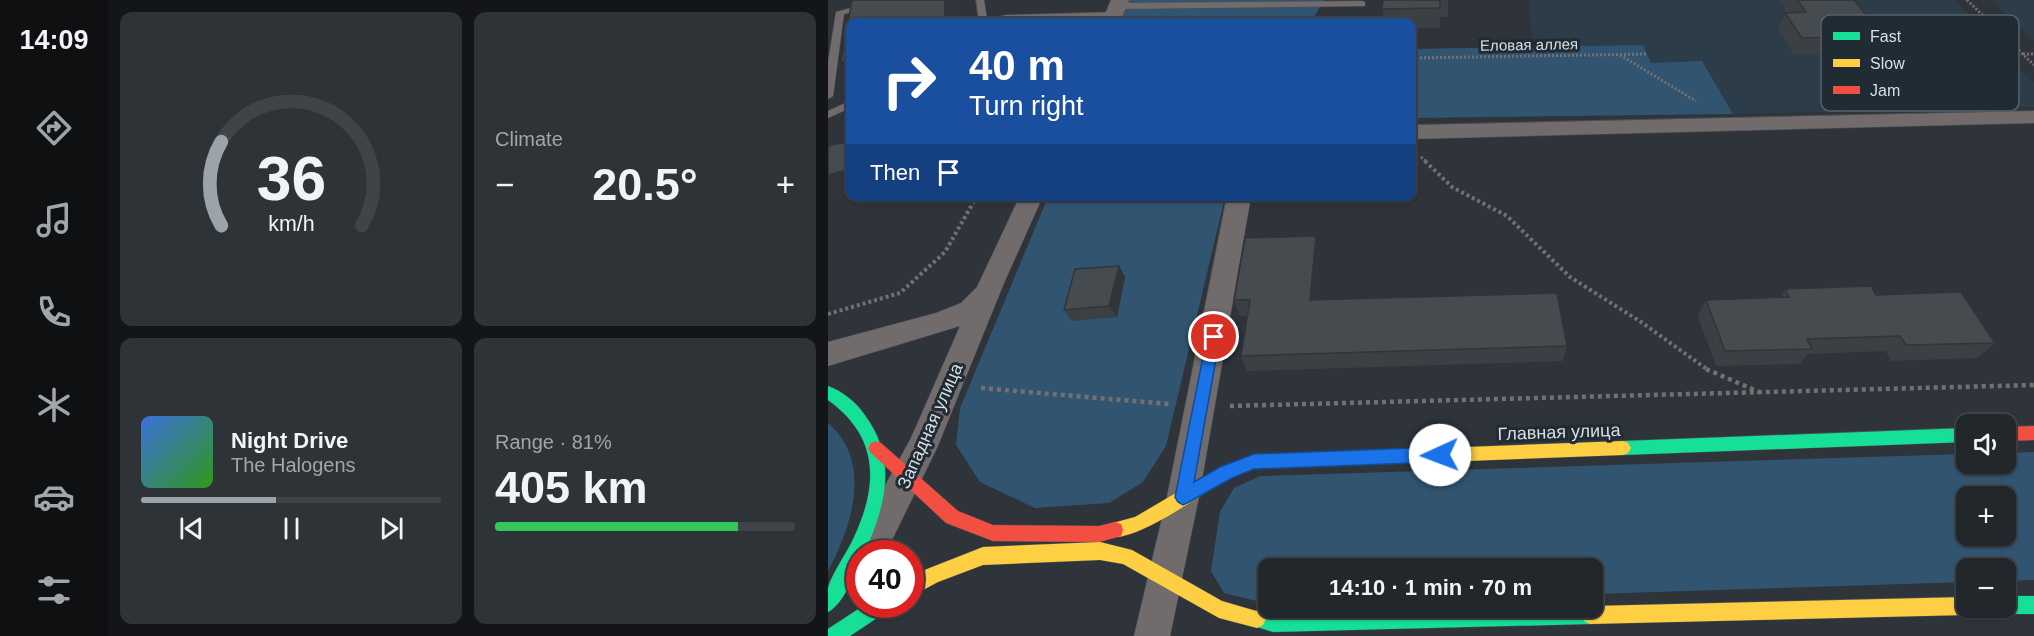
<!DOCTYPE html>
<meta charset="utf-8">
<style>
body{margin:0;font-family:Arial,sans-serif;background:#2e3338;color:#f1f3f6;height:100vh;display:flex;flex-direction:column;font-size:22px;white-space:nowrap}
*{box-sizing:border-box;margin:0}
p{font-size:20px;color:#a2a5a9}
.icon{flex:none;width:33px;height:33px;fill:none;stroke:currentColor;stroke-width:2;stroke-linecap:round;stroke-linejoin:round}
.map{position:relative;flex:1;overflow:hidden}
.drawer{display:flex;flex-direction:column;gap:12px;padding:12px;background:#131518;width:720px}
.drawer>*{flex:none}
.top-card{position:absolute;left:18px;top:18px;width:570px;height:183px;border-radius:12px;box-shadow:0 2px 4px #0004,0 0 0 2px #3f4448;background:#1a4fa0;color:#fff;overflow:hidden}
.fabs{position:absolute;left:1128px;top:414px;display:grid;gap:12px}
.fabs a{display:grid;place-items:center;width:60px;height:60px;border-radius:12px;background:#22272c;box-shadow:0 2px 4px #0004,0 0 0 2px #3f4448;font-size:30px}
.speed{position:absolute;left:18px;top:540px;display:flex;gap:12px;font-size:30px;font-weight:700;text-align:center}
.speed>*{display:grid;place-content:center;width:78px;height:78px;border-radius:50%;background:#22272c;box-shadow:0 2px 4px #0004,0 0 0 2px #3f4448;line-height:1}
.speed .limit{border:9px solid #d22;background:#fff;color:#111}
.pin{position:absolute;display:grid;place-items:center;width:51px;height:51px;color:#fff;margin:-26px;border:3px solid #fff;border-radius:50%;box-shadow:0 2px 6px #0007}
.me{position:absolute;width:66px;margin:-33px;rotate:268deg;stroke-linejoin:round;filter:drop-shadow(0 0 4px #0008)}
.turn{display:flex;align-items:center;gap:21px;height:126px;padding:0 24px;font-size:27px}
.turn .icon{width:78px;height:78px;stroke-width:2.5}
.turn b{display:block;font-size:42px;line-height:51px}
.then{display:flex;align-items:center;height:57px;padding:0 24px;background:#0003;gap:12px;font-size:22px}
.big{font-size:45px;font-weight:800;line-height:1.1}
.drawer .card{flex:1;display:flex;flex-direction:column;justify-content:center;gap:9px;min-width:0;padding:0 21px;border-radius:12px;background:#2e3338}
.drawer .dial{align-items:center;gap:0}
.dial svg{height:156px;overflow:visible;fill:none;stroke:#3f4448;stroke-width:7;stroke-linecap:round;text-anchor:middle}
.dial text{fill:#f1f3f6;stroke:none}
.song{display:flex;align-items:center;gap:18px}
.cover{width:72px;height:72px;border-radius:9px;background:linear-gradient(135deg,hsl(220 70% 55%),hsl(110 70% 35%))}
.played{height:6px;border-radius:3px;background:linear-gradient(90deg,#9ca3a9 45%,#3f4448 45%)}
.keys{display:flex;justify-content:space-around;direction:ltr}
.heat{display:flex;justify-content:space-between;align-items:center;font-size:33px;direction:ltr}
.charge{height:9px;border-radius:4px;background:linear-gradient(90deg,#34c759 81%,#3f4448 0)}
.drawer .tiles{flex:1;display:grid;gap:12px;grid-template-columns:repeat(2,1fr)}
.trip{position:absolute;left:430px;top:558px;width:345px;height:60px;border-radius:12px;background:#22272c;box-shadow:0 2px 4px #0004,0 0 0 2px #3f4448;font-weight:800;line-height:60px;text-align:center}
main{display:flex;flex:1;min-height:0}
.tab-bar{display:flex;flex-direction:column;width:108px;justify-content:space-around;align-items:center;background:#0e1012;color:#a2a5a9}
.tab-bar .icon{width:42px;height:42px}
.tab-bar .on{color:#9ca3a9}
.tab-bar b{font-size:27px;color:#f1f3f6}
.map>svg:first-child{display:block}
</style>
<main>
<nav class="tab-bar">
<b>14:09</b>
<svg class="icon on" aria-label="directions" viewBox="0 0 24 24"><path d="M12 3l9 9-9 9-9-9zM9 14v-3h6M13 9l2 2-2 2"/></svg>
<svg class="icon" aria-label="music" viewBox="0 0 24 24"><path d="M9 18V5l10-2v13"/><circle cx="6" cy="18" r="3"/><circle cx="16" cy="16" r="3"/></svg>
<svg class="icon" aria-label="phone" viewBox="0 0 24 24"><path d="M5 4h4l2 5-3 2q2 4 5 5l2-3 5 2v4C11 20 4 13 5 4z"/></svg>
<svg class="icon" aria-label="climate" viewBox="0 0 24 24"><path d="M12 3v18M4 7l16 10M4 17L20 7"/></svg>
<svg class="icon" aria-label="car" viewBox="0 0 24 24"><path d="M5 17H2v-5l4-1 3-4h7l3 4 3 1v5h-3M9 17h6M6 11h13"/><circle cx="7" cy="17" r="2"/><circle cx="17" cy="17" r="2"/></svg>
<svg class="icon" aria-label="filters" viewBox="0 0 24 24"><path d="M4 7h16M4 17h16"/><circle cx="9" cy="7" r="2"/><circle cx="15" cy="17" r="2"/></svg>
</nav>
<section class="drawer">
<div class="tiles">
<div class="card dial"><svg viewBox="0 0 100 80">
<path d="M14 69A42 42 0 1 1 86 69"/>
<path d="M14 69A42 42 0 0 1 14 26" stroke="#9ca3a9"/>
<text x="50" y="56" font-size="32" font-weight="700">36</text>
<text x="50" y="72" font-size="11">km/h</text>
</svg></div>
<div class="card"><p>Climate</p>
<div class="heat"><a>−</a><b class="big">20.5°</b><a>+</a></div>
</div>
<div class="card">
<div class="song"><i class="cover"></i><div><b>Night Drive</b><p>The Halogens</p></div></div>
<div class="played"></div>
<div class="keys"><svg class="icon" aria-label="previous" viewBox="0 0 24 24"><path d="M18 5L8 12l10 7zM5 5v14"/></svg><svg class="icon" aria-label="pause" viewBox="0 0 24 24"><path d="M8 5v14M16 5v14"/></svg><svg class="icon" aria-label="next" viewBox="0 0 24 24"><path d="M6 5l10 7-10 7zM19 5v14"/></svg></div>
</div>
<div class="card"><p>Range · 81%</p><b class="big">405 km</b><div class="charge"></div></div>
</div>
</section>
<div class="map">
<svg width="1206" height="636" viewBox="0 0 1206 636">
<rect width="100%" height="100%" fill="#2e343a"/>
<g fill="#2d3c49">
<path d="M 701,0 L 1126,0 L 1206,83 L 1206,107 L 905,114 L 874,61 L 823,63 L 814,45 L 709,47 L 703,32 Z"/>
<path d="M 1162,0 L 1206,0 L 1206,41 Z"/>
</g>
<g fill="#315571" fill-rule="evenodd">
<path d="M 301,0 L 496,0 L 483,22 L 291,22 Z"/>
<path d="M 815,45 L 823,63 L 874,61 L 905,114 L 584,118 L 584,49 Z"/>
<path d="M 220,197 L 397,197 L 338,446 L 315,482 L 281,503 L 207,508 L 152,482 L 128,445 L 132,408 Z"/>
<path d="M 0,423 C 45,462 24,526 0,571 Z"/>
<path d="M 1206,452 L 1206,580 L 1178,581 L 1178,568 L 1138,568 L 1138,582 L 765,594 L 765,568 L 441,568 L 441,604 L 396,593 L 383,571 L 392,512 L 406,488 L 432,476 L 1138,454 L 1138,464 L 1178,464 L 1178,453 ZM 1138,496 L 1178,496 L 1178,536 L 1138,536 Z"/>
</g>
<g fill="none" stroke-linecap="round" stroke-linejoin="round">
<g stroke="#4a4f55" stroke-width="1">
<g id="lane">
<path d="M 148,0 L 156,0 L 159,19 L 178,15 L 286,12 L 290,15 L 286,18 L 151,22 Z"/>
<path d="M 534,1 L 537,2 L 537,6 L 290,9 L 286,6 L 290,3 Z"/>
<path d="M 39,4 L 43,7 L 42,9 L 16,14 L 5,96 L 0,99 L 0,62 L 8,12 Z"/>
<path d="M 22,101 L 22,108 L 0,118 L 0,111 Z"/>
</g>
</g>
<g stroke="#4a4f55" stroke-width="1">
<g id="street">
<path d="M 283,0 L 301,0 L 292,22 L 274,22 Z"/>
<path d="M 1206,111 L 1206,123 L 584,139 L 584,125 Z"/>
<path d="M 192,196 L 215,196 L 176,283 L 109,448 L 60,548 L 48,553 L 36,548 L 31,536 L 36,524 L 83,438 L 132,326 L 0,366 L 0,342 L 108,313 L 133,303 L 149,287 Z"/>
<path d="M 399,196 L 423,196 L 371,497 L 342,636 L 306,636 L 339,497 Z"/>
</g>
</g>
<g stroke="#4a4f55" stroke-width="1">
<g id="fast">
<path d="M 0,386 C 14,391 28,402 36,414 C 70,459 58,505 36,554 L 32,554 C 32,568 14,606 0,612 C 0,604 0,596 0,589 C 1,578 22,548 27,535 C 51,482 50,436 0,400 Z"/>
<path d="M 1138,428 L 1138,442 L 795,455 L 790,453 L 787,448 L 790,443 L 795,441 Z"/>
<path d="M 1178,596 L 1206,596 L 1206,614 L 1178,614 L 1172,611 L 1170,608 L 1178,608 Z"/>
<path d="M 38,604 L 64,604 L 61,610 L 22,636 L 0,636 L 0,629 Z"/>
<path d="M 765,607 L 768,609 L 771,615 L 768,621 L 762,624 L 445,632 L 423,625 L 420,619 L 423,613 L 429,610 L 445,614 Z"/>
</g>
</g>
<g stroke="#4a4f55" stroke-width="1">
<g id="slow">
<path d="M 795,441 L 800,443 L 803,448 L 800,453 L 795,455 L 426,469 C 417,472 408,475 400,479 C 377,492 304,545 281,536 L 279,530 L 281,524 L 307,517 L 392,467 L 426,455 Z"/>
<path d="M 272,542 L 304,550 L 394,601 L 435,613 L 438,619 L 435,625 L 429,628 L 391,618 L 295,564 L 272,560 L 155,565 L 110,582 L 82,597 L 82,578 L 99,569 L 155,547 Z"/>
<path d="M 1138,597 L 1138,608 L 1146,608 L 1144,612 L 1138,615 L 762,624 L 756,621 L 753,615 L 756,609 L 765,606 Z"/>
</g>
</g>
<g stroke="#4a4f55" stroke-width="1">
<g id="jam">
<path d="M 1206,426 L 1206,440 L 1178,441 L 1178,427 Z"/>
<path d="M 48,441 L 53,443 L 130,511 L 165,525 L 271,526 L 287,522 L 293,524 L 295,530 L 293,536 L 271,542 L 165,541 L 118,523 L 43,453 L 40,448 L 43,443 Z"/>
</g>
</g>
<g stroke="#747070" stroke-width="3" stroke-dasharray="2 2" stroke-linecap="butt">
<path d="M 1139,0 L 1206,65"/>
<path d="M 1195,54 L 1206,54"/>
<path d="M 792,55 L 868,101"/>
<path d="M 584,58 L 819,54"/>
<path d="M 593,157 L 599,162"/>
</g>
<g stroke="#747070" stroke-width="4" stroke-dasharray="3 3" stroke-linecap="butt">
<path d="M 597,161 L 624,187 L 679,216 L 742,277 L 813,322 L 880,370"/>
<path d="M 0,314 L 72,293 L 117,252 L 149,196"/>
</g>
<g stroke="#747070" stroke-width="4.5" stroke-dasharray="4 4" stroke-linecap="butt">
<path d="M 878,369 L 931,392"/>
<path d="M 153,388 L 341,404"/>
<path d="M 402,406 L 1206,385"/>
</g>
<use href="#lane" fill="#726b6c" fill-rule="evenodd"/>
<use href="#street" fill="#726b6c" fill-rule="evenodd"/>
<use href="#fast" fill="#16e098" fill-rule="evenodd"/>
<use href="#slow" fill="#ffcf43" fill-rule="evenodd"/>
<use href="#jam" fill="#f24e42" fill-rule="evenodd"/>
</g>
<g fill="#3c4045">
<path d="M 555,0 L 620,0 L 620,17 L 612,17 L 612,28 L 584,28 L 584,22 L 555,22 Z"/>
<path d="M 951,0 L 1026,0 L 1055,36 L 1046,53 L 966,55 L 950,29 L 957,13 L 959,13 Z"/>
<path d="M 492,252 L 487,300 L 739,346 L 735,361 L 419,371 L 413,356 L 419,316 L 412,316 L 406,300 Z"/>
<path d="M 291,266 L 297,277 L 289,317 L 244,321 L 236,310 Z"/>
<path d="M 957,289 L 1048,295 L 1167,343 L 1149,358 L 1063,361 L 1058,351 L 980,354 L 972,364 L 888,366 L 870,316 L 878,300 L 952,298 Z"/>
</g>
<g fill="#313438">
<rect x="117" y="0" width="12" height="22"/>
<path d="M 22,61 L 22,75 L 13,62 Z"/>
<path d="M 22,169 L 22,193 L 0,199 L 0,175 Z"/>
<path d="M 488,236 L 492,252 L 486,316 L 482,300 Z"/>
<path d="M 291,266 L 297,277 L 289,317 L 281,306 Z"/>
</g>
<g fill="#464b50" stroke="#313438" stroke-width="1.5">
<path d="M 24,0 L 117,0 L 117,22 L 22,22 L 22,61 L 13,62 Z"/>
<path d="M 555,0 L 612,0 L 612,8 L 554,9 Z"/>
<path d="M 969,0 L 1026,0 L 1055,36 L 974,38 L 957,13 L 978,12 Z"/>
<path d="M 22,141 L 22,169 L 0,175 L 0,146 Z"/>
<path d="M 488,236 L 482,300 L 729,293 L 739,346 L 413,356 L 422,300 L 406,300 L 417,238 Z"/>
<path d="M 291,266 L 281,306 L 236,310 L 247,269 Z"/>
<path d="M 1043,286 L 1048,295 L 1133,292 L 1167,343 L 1078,345 L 1072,336 L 979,339 L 984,349 L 897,351 L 878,300 L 961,297 L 957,289 Z"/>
</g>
<path fill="#1a73e8" stroke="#114b97" stroke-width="1.5" d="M 386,331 L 390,333 L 392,337 L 366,482 L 392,467 L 426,454 L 612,447 L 618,450 L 620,455 L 618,460 L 612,462 L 426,469 L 404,478 L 361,502 L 355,505 L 350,502 L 347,497 L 379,337 L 381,333 Z"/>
<g text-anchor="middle" stroke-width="6" stroke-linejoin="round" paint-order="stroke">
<g font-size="15" fill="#d8dfe5" stroke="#202b34">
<text transform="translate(701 45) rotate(-1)" y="5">Еловая аллея</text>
</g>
<g font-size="18" fill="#d8dfe5" stroke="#202b34">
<text transform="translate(102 426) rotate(-66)" y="6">Западная улица</text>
<text transform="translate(731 432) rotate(-2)" y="6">Главная улица</text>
</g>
</g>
<rect x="993" y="15" width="198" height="96" rx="9" fill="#202b34" stroke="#576169" stroke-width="1.5"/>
<rect x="1005" y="32" width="27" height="8" fill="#16e098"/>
<rect x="1005" y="59" width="27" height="8" fill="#ffcf43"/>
<rect x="1005" y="86" width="27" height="8" fill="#f24e42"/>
<g font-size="16" fill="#d8dfe5">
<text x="1042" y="42">Fast</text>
<text x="1042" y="69">Slow</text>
<text x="1042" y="96">Jam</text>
</g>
</svg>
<div class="fabs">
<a><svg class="icon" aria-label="sound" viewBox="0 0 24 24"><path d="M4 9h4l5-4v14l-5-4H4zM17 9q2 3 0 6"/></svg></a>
<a>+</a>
<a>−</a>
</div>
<div class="speed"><div class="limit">40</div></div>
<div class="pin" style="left:386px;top:337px;background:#d93025"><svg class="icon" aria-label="arrive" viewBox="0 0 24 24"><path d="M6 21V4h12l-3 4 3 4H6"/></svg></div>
<svg class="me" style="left:612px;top:455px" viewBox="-20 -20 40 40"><circle r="19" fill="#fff"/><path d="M0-13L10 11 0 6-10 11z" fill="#1a73e8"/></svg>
<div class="trip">14:10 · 1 min · 70 m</div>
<div class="top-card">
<div class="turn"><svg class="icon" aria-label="right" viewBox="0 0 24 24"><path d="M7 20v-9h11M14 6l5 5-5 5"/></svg><div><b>40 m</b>Turn right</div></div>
<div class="then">Then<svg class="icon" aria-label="arrive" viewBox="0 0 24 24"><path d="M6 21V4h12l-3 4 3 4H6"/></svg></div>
</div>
</div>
</main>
